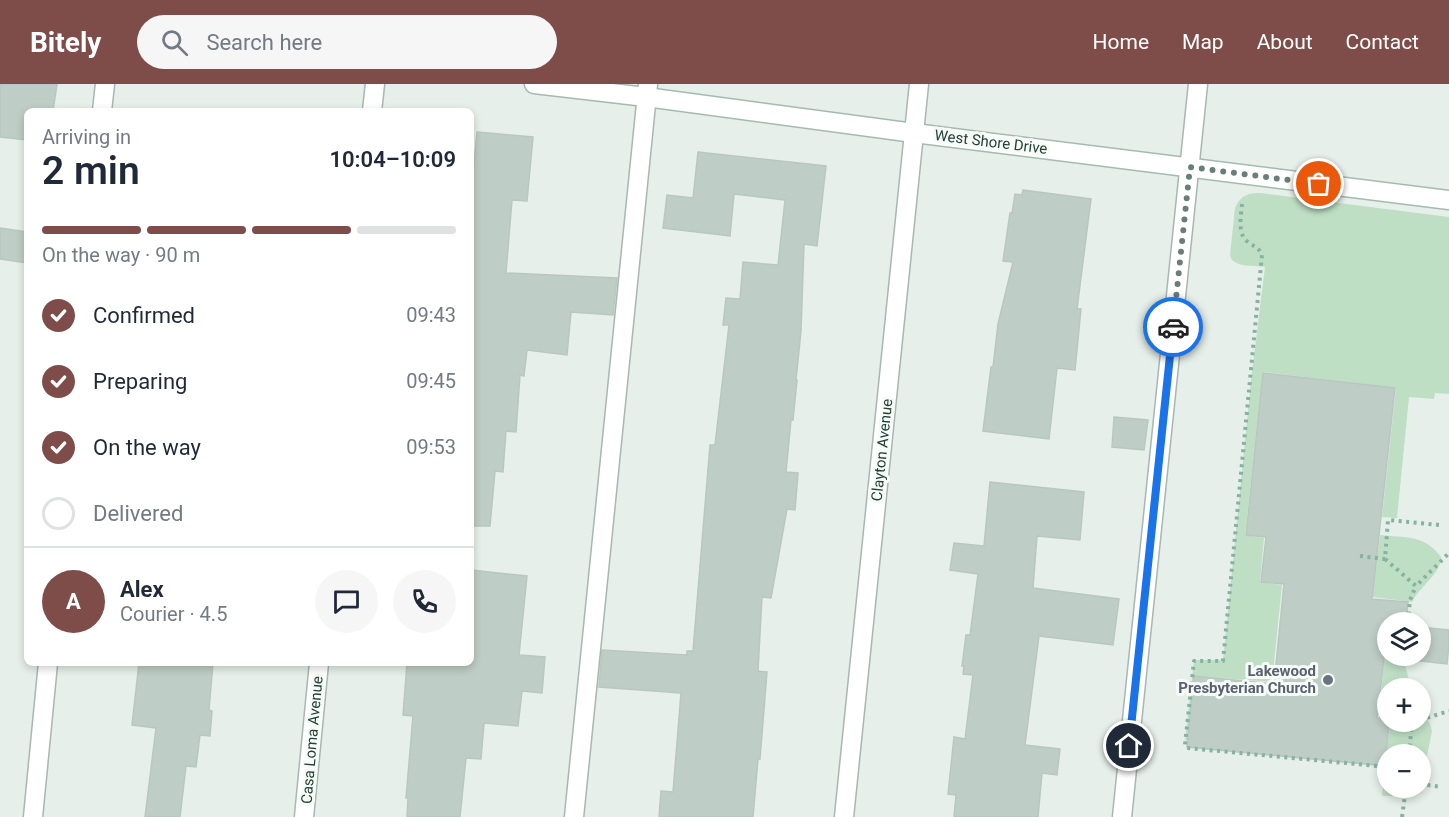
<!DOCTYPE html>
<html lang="en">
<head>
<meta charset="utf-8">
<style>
	body { margin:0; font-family:Roboto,sans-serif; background:#f6f6f7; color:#1f2937; height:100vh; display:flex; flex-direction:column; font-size:22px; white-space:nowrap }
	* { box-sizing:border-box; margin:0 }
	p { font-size:20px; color:#747a83 }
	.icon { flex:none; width:33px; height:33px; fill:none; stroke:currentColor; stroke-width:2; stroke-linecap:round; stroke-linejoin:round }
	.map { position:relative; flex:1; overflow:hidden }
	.panel { position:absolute; left:24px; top:24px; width:450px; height:558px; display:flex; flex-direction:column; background:#fff; border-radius:9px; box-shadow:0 3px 9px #0003 }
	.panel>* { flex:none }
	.buttons { position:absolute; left:1377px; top:528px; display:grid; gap:12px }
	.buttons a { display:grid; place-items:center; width:54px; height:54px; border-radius:50%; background:#fff; box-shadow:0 3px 9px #0003; font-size:30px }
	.pin { position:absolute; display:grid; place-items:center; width:51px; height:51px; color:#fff; margin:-26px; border:3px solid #fff; border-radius:50%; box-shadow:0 2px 6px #0007 }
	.courier { position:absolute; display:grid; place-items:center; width:60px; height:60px; margin:-30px; border:4px solid #1a73e8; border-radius:50%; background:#fff; color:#222; box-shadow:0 2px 8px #0007 }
	.head em { font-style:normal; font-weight:600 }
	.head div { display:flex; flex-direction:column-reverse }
	.head { display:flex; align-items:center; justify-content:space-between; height:102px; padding:0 18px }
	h1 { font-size:39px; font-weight:600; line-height:45px }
	.bar { display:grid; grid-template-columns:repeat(4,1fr); gap:9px 6px; align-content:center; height:72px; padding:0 18px }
	.bar i { height:8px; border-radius:4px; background:#e0e1e3 }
	.bar .selected { background:#7e4d49 }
	.bar p { grid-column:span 4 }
	.line { display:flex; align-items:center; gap:15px; padding:0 18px; border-top:2px solid #e0e1e3 }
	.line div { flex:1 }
	.round { display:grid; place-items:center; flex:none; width:63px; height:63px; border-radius:32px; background:#f6f6f7 }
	ol { padding:0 18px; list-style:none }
	li { display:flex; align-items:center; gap:18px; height:66px }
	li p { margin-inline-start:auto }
	li .icon { padding:6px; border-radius:50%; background:#7e4d49; color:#fff; stroke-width:4 }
	li:last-child { color:#747a83 }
	li i { width:33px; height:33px; border:3px solid #e0e1e3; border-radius:50% }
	header { display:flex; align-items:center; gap:36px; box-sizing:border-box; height:84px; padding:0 30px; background:#7e4d49; color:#fff }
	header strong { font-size:28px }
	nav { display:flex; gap:33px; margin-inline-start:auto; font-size:21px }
	.search { width:420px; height:54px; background:#f6f6f7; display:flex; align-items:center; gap:15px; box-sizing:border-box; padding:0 21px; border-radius:33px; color:#747a83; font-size:22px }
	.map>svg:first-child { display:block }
</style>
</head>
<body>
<header>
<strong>Bitely</strong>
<div class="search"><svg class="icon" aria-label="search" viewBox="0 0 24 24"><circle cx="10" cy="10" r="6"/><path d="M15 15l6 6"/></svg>Search here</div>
<nav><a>Home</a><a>Map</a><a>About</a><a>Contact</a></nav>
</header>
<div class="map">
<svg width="1449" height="733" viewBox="0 0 1449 733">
	<rect width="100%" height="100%" fill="#e6efea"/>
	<path fill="#bfdfc5" d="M 1261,109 L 1449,133 L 1449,310 L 1435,309 L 1434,315 L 1409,313 L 1397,434 L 1382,433 L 1396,304 L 1263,288 L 1245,451 L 1264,454 L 1260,498 L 1282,501 L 1272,598 L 1194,592 L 1187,657 L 1185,656 L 1194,576 L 1223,576 L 1252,288 L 1265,183 C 1254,181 1232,184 1230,171 L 1235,124 C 1241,111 1248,109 1261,109 Z
		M 1380,451 C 1406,454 1424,450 1441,473 C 1441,490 1420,502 1412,518 L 1358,511 L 1362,465 L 1378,467 Z
		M 1384,575 L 1404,577 L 1411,604 L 1388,604 L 1387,634 L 1379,633 Z
		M 1421,626 L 1430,640 L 1432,647 L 1421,702 L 1420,670 L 1388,670 L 1388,704 L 1420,704 L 1414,712 L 1384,712 L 1382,711 L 1390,638 L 1420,638 Z"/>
	<path fill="#becdc5" stroke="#b8c8c0" stroke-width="1.5" d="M 0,0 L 57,0 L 53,27 L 27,27 L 27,56 L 0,53 Z
		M 477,48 L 533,53 L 527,117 L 512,116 L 506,189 L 617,194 L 613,231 L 571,228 L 567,271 L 527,266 L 524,292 L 520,291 L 516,348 L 506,347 L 503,388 L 495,387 L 490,442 L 471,442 L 471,140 L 473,112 L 471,112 Z
		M 698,68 L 826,82 L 817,162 L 804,160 L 801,247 L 796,296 L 797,296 L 793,336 L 791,336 L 786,388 L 798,389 L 795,426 L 787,425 L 771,514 L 762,513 L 758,587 L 767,588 L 760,675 L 758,675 L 753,733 L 659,733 L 661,707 L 673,708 L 681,609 L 599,603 L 602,566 L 687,571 L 687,567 L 693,567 L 710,361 L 715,361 L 729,241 L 723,241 L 726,214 L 740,215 L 743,178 L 778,181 L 785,116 L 734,110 L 730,152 L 663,144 L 667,111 L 693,114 Z
		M 1023,106 L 1091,115 L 1077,225 L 1081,225 L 1075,286 L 1057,284 L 1049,355 L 983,347 L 991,283 L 993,283 L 998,240 L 1013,178 L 1003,177 L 1010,129 L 1012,129 L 1015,110 L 1022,111 Z
		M 0,144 L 27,148 L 27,179 L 0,175 Z
		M 1263,289 L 1395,304 L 1372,515 L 1408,518 L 1406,538 L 1388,538 L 1388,572 L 1420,572 L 1420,543 L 1449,546 L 1449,560 L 1447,580 L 1384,573 L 1377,634 L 1388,635 L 1389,638 L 1385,682 L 1187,663 L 1194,592 L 1274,600 L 1284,500 L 1261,498 L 1266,453 L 1246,451 Z
		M 1114,333 L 1148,336 L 1144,366 L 1112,363 Z
		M 990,398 L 1084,408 L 1080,456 L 1037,452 L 1033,504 L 1119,515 L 1113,561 L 1039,552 L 1025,661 L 1060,665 L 1057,691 L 1042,689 L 1038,733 L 954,733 L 956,711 L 948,710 L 954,653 L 965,655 L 973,591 L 963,590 L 964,582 L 962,582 L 966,551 L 970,551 L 978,490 L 950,486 L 954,459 L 984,462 Z
		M 471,486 L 527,492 L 519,571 L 545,573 L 542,609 L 522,607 L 518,642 L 484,639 L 481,675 L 466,674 L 460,733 L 407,733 L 408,714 L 406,714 L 413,632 L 403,631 L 407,579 L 471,579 Z
		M 139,579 L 213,579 L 209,626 L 212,627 L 210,652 L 200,651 L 196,683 L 186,682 L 180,733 L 145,733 L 156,644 L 132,641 Z"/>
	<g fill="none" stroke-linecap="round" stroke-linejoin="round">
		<defs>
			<path id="lane" d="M 102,27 L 105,0
				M 33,733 L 48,579
				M 574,733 L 648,0
				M 1122,733 L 1198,0"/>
			<path id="street" d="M 372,27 L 375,0
				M 304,733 L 319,579
				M 844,733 L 919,0"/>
			<path id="secondary" d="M 534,0 L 646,13 L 914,49 L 1449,116"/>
		</defs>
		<use href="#lane" stroke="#a8b7b1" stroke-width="21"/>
		<use href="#street" stroke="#a8b7b1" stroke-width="21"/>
		<use href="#secondary" stroke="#a4bab1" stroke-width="21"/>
		<path stroke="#86b2a1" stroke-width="4" stroke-dasharray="3 4.5" stroke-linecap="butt" d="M 1242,120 C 1241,133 1237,150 1248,158 C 1254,163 1259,163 1262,171 L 1223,577 L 1194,577 L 1185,661 L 1187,664 L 1388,683
			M 1360,472 L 1385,475 L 1388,436 L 1440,441
			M 1385,475 L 1416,502 L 1449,469
			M 1408,538 L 1410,516 L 1416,502
			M 1420,636 L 1449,627
			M 1409,670 L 1412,638 L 1415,638
			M 1420,700 L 1442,703
			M 1402,733 L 1406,704"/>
		<use href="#lane" stroke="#fff" stroke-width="18"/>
		<use href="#street" stroke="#fff" stroke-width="18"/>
		<use href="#secondary" stroke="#fff" stroke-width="18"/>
	</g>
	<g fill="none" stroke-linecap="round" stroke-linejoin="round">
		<path stroke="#687e76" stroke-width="6" stroke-dasharray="0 10.8" d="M 1173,243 L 1190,83 L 1319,100"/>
		<path stroke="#1a73e8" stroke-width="8" d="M 1129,662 L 1173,243"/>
	</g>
	<circle fill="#6b7280" stroke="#f6fbf8" stroke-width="2" cx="1328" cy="596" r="6"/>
	<g text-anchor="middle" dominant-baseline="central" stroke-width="6" stroke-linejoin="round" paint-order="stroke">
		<g font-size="15" fill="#244137" stroke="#f6fbf8">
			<text transform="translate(991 58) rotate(7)">West Shore Drive</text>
			<text transform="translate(882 366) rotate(-84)">Clayton Avenue</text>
			<text transform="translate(312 656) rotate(-85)">Casa Loma Avenue</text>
		</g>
		<g font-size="15" font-weight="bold" fill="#5b616d" stroke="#f6fbf8" text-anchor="end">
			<text x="1316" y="587">Lakewood<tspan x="1316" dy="17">Presbyterian Church</tspan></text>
		</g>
	</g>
</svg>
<div class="buttons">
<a><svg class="icon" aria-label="layers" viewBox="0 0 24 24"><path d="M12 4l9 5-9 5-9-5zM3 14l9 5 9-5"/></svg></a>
<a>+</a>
<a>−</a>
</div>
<div class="pin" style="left:1319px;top:100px;background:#ea580c"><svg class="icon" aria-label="bag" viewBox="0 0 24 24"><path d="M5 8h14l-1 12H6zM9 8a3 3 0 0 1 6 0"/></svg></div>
<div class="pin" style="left:1129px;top:662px;background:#1f2937"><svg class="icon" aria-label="home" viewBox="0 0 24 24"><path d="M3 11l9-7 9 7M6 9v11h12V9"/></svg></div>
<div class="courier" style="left:1173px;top:243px"><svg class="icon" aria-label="car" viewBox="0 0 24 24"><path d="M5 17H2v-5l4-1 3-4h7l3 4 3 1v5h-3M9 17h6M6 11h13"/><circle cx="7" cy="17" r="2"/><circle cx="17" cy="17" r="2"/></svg></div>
<section class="panel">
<div class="head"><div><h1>2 min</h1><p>Arriving in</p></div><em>10:04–10:09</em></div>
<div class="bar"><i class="selected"></i><i class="selected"></i><i class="selected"></i><i></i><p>On the way · 90 m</p></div>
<ol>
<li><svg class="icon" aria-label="check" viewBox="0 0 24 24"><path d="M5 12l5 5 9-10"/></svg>Confirmed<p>09:43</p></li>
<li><svg class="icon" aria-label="check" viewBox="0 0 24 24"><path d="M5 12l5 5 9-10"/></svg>Preparing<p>09:45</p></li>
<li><svg class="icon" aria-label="check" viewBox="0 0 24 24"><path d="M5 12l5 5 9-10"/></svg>On the way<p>09:53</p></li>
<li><i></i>Delivered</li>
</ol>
<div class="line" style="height:108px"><b class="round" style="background:#7e4d49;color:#fff">A</b><div><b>Alex</b><p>Courier · 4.5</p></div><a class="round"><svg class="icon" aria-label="chat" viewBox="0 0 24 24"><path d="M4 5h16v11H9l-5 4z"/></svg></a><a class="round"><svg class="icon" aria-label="phone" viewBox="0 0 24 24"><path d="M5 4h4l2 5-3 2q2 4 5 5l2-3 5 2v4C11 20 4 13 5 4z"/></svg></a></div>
</section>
</div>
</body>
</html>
